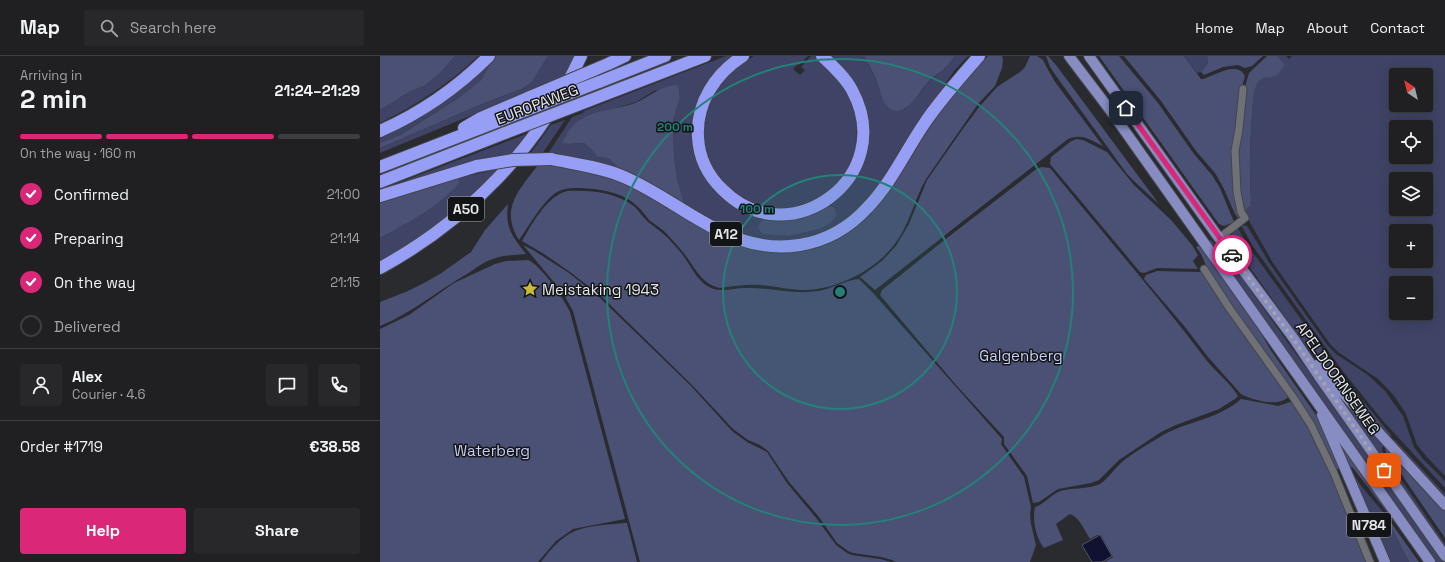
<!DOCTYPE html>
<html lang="en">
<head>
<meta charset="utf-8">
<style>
	body { margin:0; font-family:"Space Grotesk",sans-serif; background:#28282b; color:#f1f3f6; height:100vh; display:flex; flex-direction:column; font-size:15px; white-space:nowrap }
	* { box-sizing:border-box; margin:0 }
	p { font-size:13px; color:#a2a3a6 }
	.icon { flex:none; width:22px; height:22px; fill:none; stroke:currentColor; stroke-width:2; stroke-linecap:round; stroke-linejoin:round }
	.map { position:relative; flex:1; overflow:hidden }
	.drawer { display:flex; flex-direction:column; background:#202023; width:380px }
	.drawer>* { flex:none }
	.needle { width:26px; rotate:325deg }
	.buttons { position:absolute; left:1009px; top:12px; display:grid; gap:8px }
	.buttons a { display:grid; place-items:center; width:44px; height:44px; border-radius:4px; background:#202023; box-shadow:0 4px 16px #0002,0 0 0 1px #3d3e41; font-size:20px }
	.pin { position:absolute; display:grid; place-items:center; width:34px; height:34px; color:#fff; margin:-17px; border-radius:8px; box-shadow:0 2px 6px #0006 }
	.courier { position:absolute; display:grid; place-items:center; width:40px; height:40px; margin:-20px; border:3px solid #db2777; border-radius:50%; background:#fff; color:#222; box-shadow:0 1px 5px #0007 }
	.summary em { font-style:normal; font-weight:800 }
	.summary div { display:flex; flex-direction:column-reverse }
	.summary { display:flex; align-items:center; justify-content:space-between; height:68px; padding:0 20px }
	h1 { font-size:26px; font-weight:800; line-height:30px }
	.bar { display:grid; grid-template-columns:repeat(4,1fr); gap:6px 4px; align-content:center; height:48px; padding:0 20px }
	.bar i { height:5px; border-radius:3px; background:#3d3e41 }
	.bar .on { background:#db2777 }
	.bar p { grid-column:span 4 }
	.line { display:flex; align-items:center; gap:10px; padding:0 20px; border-top:1px solid #3d3e41 }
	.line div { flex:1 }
	.round { display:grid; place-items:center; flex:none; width:42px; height:42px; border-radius:4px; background:#28282b }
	ol { padding:0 20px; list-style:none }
	li { display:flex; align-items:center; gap:12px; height:44px }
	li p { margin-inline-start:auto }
	li .icon { padding:4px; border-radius:50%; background:#db2777; color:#fff; stroke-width:4 }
	li:last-child { color:#a2a3a6 }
	li i { width:22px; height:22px; border:2px solid #3d3e41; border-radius:50% }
	.action { display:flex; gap:8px; margin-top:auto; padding:8px 20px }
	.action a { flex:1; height:46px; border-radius:4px; background:#db2777; color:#fff; font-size:16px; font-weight:800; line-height:46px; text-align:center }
	.action a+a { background:#28282b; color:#f1f3f6 }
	header { display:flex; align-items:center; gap:24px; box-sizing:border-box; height:56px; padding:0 20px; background:#202023; border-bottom:1px solid #3d3e41 }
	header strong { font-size:19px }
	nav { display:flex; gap:22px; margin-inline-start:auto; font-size:14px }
	.search { width:280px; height:36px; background:#28282b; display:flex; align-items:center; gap:10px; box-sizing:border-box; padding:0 14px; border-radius:4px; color:#a2a3a6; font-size:15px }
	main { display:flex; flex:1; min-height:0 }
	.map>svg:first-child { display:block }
</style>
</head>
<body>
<header>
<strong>Map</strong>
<div class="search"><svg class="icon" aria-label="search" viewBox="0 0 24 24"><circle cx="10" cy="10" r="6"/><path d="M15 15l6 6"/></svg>Search here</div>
<nav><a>Home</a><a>Map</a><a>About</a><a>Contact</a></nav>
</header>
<main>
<section class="drawer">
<div class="summary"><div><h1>2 min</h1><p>Arriving in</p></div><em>21:24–21:29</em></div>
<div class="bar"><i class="on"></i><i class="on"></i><i class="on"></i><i></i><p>On the way · 160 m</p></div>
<ol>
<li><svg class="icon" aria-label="check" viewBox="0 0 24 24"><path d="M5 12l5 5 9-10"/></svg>Confirmed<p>21:00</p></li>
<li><svg class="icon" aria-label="check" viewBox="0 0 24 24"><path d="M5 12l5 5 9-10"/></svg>Preparing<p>21:14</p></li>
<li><svg class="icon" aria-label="check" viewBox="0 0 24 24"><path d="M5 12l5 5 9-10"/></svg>On the way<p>21:15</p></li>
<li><i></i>Delivered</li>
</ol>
<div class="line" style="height:72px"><a class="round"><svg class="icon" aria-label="person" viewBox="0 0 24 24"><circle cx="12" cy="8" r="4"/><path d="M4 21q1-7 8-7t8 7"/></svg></a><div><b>Alex</b><p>Courier · 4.6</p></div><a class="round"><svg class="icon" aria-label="chat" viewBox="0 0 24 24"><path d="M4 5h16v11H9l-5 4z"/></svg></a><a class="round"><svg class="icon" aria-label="phone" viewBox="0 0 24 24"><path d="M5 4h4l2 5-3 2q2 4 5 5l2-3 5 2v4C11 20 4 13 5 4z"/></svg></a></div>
<div class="line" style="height:52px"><div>Order #1719</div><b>€38.58</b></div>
<div class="action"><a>Help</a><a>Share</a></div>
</section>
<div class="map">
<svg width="1065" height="506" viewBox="0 0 1065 506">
	<rect width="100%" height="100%" fill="#2a2b2f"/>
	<path fill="#3f4365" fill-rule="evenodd" d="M 75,0 L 98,0 C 69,28 36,49 0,67 L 0,54 L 31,35 L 44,30 L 60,17 Z
		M 168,0 L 196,0 L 185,21 L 0,97 L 0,92 C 47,73 93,50 142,33 L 152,26 Z
		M 346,0 L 357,0 L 325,32 L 321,110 L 388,161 L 400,179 L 410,180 L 439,173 L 446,150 L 451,146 L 487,73 L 448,0 L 484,0 L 494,19 L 502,42 L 524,53 L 538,40 L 549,25 L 564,13 L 575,0 L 588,0 L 574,15 L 491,140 L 460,169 L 425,184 L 382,185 L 352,176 L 305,150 L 297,123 L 294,101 L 293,64 L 300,42 L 299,32 L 274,35 L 256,46 L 202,62 L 185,80 L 183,87 L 187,88 L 204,87 L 213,95 L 217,101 L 228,102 L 244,117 L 167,99 L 192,61 L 203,57 L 204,55 Z
		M 374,0 L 428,0 L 419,9 L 418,8 L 413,13 L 420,19 L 425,14 L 421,11 L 431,0 L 435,0 C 447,12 461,23 469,39 C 475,51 477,64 476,77 C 476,85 476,93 474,101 C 460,142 409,164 369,146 C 360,142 353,135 345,128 C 332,116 321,93 323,74 C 324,67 325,59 327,53 C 333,30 355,11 374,0 Z
		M 804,0 L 827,0 L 828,7 L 821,16 L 817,17 Z
		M 897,0 L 906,0 L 909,3 L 912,0 L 1065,0 L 1065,420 L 1046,400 L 1037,389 L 1026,358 L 1015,341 L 1007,332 L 998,323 L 958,296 L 950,288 L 893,207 L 864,156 L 870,150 L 871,144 C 869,115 870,87 872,58 C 873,49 873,36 877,27 C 880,22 887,19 893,21 L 905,8 ZM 1016,19 L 1046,19 L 1046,49 L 1016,49 ZM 1016,71 L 1046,71 L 1046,101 L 1016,101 ZM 1016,123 L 1046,123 L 1046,153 L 1016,153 ZM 1016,175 L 1046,175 L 1046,205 L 1016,205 ZM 1016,227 L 1046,227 L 1046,257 L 1016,257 Z
		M 111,6 L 101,24 L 77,43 L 22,78 L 0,87 L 0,81 L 10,77 Z
		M 185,64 L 162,98 L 150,98 L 171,69 Z
		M 149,77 L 131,100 L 0,134 Z
		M 120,113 L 107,127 L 54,173 L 0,206 L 0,182 L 46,155 L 78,122 Z
		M 861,169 L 867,170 L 869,173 L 890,208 L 948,290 L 956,298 L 988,319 L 1005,335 L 1023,360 L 1034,391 L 1043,403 L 1065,425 L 1065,432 L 1003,365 L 962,314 L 872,189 Z
		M 857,171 L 869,191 L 959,316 L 1011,379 L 1010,382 L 925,289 L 851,185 L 852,178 Z
		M 831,184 L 847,201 L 1064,506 L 1056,506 L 828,186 Z
		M 943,319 L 1004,388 L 1002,392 L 1003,397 L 1065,488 L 1065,493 Z
		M 1015,384 L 1065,438 L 1065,442 L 1012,385 Z
		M 971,415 L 982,431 L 1004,457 L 1029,506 L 1011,506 C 998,475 984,446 971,415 Z"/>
	<path fill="#4b5075" d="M 0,0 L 75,0 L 60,17 L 44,30 L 31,35 L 0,54 Z
		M 116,0 L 168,0 L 152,26 L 142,33 C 93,50 47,73 0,92 L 0,87 L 22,78 L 77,43 L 101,24 L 111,6 Z
		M 484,0 L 575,0 C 571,5 567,10 563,14 C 558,18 552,21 548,26 C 540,36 522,67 507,50 C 500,42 499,29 494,19 C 491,12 487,6 484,0 Z
		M 608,0 L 622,0 L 623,4 L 622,12 L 615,30 L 598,48 L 546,123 C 534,144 529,170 514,189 C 495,214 458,233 426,234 C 411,234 396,230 380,229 C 367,228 354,230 340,232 C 320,228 314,209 302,195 C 296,188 290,181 284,175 C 279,171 274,168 269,164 C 265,159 262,154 257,150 C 243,136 220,133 200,132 C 192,132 182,132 174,138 C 161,148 149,170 139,184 C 119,153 140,133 158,109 L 182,110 L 198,113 L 242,125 L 368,192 L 396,196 L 465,177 L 563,50 Z
		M 650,0 L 657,0 L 663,4 L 667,12 L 675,26 L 723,90 C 711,84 701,77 688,83 L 495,234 L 480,221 L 502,205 L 516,190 L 529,168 L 547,124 L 582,74 L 600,50 L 617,31 L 640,16 L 645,11 Z
		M 666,0 L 668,0 L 676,9 L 779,148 L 756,127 L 747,118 L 679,24 L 670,11 Z
		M 719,0 L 739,0 L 778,47 L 814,98 L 832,119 L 840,132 L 854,166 L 844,170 L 839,168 Z
		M 744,0 L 804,0 L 821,23 L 823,23 C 834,20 857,4 865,20 C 852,64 858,113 860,159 L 858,162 L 855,158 L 843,131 L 835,117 L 816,95 L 781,45 Z
		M 827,0 L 883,0 L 872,10 L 865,12 L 858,9 L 843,11 L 824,19 L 821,16 L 828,7 Z
		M 887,0 L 897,0 L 905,8 C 902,12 900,18 895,20 C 889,23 882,18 877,28 C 873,36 873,49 872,58 C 870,87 869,115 871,144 L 870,150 L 864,156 L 859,136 L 856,96 L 864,34 L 869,17 Z
		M 297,29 L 299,32 L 300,42 L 293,64 L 294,101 L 297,123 L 305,150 L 244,117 L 228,102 L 217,101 L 213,95 L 204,87 L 187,88 L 182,87 C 186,77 193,68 201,63 C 215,54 239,53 255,47 C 270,41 279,30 297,29 Z
		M 696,83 L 703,84 L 727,96 L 754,129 L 792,165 L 812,189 L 818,199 L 813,205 L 818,213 L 777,212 L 764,217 L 760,216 L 670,108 L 671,101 L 690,86 Z
		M 661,111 L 670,112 C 721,175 775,236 824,301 C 834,315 849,325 858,340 L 855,343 L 839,353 L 796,369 L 781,376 L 739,404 L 719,424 L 711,427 L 678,433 L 659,446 L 653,447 L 647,420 L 624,388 L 624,381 L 576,329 L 500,239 L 502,234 L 567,182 L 655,114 Z
		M 78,122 L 79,127 C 59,151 27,167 0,182 L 0,146 Z
		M 188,135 C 211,134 236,136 255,151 C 259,155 262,160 267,165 C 271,169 277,172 281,176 C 289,182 296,191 302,198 C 312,211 318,228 334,233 C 344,236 355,232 365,232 C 389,231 413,239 438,235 C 452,233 465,224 479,223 L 494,238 L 622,383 L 621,388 L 644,421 L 651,451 L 650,458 L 651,468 L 656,489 L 650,506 L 515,506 L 512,504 L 501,501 L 473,497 L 468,495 L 457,487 L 439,461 L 409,426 L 388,395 L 380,389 L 368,384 L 353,373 L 312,329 L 220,239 L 190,216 L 164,198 L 142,185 C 152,168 167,139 188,135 Z
		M 128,148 C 125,172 132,180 146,198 C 135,199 124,199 113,203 C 103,206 95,213 87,218 C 57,235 32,257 0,270 L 0,246 L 28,235 L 44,227 L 60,218 L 91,196 L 105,174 Z
		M 446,150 L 453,151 L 455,153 L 456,159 L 454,163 L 450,167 L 439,173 L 410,180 L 383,178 L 378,172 C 379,167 383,164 388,161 Z
		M 143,189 L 153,194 L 189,217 L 219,241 L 311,330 L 352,375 L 367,386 L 387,396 L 407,427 L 437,463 L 456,489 L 467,497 L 472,499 L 500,503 L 511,506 L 260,506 L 193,255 L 183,237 Z
		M 820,189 L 873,263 L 890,293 L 936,359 L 945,375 L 961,413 L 955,413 L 890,303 L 831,221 L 821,198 L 816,191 Z
		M 148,204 C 161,209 184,243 190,256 L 245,463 L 193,473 L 176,485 L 158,506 L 0,506 L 0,273 L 29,259 L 74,227 L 89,220 L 115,208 L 126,205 Z
		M 777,215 L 821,216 L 909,340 C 900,352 872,344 861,338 L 828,301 L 805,271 L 764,223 L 766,219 Z
		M 861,343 L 898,350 L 910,346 L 915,348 L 929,370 L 951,418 L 988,506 L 725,506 L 733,501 L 721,479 L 717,479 L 710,483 C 704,474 700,462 690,458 L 676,468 L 683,484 L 664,492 C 656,483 652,463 655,451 C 664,448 670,440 678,436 C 689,431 708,434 720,428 C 728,423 733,414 740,408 C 749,399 772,386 783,379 C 808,365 839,363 861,343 Z
		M 950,371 L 1046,506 L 1043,506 L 1017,469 L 973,412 L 969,410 Z
		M 1006,390 L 1065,454 L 1065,482 L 1006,396 L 1005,393 Z
		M 1004,457 L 1039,506 L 1029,506 Z
		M 244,467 L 247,467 L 257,506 L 161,506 C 170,494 181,481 195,475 C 210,469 228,469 244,467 Z"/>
	<path fill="#111231" stroke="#515268" d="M 720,479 L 732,500 L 722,506 L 712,506 L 702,489 Z"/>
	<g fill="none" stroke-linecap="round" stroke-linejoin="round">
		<defs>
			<path id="street" d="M 839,182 L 865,162 L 861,156 L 857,136 L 855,95 L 859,73 L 863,33
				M 824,213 L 850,253 L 913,341 L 931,369 L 954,417 L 990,506"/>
			<path id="primary" d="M 689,0 L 730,54 L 1050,506
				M 709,0 L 839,182 L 914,283 L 940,322 L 1065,500
				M 937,309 L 1065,449
				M 942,359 L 1005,506"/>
			<path id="highway" d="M 363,0 C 335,18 316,47 318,81 C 319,101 328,120 343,134 C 409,200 519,121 472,34 C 465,21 453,10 442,0
				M 228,8 L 245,0
				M 219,26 L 285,0
				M 208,45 L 325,0
				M 84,72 L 101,62 L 150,41
				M 0,75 C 41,57 77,32 109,0
				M 171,103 C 195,108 221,111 244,121 C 279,136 308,160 342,176 C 393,201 449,194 488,151 C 511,127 525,96 544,68 C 560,44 580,22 599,0
				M 0,111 L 139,57
				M 0,126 L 125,77
				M 0,140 L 97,110
				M 0,212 C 88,164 159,91 201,0"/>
		</defs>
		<use href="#street" stroke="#454649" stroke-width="9"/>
		<use href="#primary" stroke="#454649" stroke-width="12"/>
		<use href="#highway" stroke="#454649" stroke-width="14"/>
		<use href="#street" stroke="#707176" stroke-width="7"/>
		<use href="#primary" stroke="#878cc3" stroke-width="10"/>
		<use href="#highway" stroke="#969ef6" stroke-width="12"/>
		<defs>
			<path id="highway-bridge" d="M 150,41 L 228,8
				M 139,57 L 219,26
				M 125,77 L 208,45
				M 97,110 L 133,104 L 171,103"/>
		</defs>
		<use href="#highway-bridge" stroke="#454649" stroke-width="14" stroke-linecap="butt"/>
		<use href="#highway-bridge" stroke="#969ef6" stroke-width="12"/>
	</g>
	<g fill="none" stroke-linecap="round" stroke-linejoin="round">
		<path stroke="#a4a5a8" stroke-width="4" stroke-dasharray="0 7.2" d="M 852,199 L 914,284 L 1004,414"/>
		<path stroke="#db2777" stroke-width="5" d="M 746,52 L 852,199"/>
	</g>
	<circle cx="460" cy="236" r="117" fill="#24817a" fill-opacity=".12"/>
	<g fill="none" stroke="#24817a" stroke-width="2">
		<circle cx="460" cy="236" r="117"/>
		<circle cx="460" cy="236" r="233"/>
	</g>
	<defs>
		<symbol id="sight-bare" viewBox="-9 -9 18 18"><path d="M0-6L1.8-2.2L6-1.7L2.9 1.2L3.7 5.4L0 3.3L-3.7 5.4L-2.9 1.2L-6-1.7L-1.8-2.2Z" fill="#cbba39" stroke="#131416" stroke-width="2.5" paint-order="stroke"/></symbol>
	</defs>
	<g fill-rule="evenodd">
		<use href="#sight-bare" x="139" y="222" width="22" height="22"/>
	</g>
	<g text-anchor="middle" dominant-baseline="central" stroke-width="3" stroke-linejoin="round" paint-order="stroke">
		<g fill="#131416" stroke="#a6a7aa" stroke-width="1">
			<rect x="68" y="141" width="36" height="24" rx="3"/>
			<rect x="330" y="166" width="32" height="24" rx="3"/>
			<rect x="967" y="457" width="44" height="24" rx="3"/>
		</g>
		<g font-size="14" font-weight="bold" fill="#e5e6e9">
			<text x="86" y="153">A50</text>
			<text x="346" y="178">A12</text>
			<text x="989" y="469">N784</text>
		</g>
		<g font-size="15" fill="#e5e6e9" stroke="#131416">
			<text transform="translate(157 48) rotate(-21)">EUROPAWEG</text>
			<text transform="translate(958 322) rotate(55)">APELDOORNSEWEG</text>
		</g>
		<g font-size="15" fill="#e5e6e9" stroke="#131416" text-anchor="start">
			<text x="162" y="233">Meistaking 1943</text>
		</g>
		<g font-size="15" fill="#c7cdf5" stroke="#131416">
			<text x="641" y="299">Galgenberg</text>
			<text x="112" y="394">Waterberg</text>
		</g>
	</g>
	<circle cx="460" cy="236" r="6" fill="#24817a" stroke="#131416" stroke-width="2"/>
	<g font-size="12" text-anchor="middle" font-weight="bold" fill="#24817a" stroke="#131416" stroke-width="3" stroke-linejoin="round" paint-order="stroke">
		<text x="295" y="75">200 m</text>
		<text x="377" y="157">100 m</text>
	</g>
</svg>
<div class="buttons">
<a><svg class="needle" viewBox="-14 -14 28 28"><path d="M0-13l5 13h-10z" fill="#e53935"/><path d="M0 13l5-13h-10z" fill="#a2a3a6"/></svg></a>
<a><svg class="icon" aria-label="locate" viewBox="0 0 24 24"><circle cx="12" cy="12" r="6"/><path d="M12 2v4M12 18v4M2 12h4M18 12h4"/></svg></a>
<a><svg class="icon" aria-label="layers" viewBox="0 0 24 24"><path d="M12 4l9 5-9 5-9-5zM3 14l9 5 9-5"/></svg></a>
<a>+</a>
<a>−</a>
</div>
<div class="pin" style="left:1004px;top:414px;background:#ea580c"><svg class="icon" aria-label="bag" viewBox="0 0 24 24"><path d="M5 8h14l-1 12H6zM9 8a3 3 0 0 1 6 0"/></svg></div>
<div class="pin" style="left:746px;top:52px;background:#1f2937"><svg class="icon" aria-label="home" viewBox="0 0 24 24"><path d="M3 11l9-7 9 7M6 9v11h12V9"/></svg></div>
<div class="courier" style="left:852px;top:199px"><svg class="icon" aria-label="car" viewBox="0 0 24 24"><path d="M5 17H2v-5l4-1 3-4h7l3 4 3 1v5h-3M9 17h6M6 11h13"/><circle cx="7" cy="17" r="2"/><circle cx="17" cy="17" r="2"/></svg></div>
</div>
</main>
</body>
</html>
